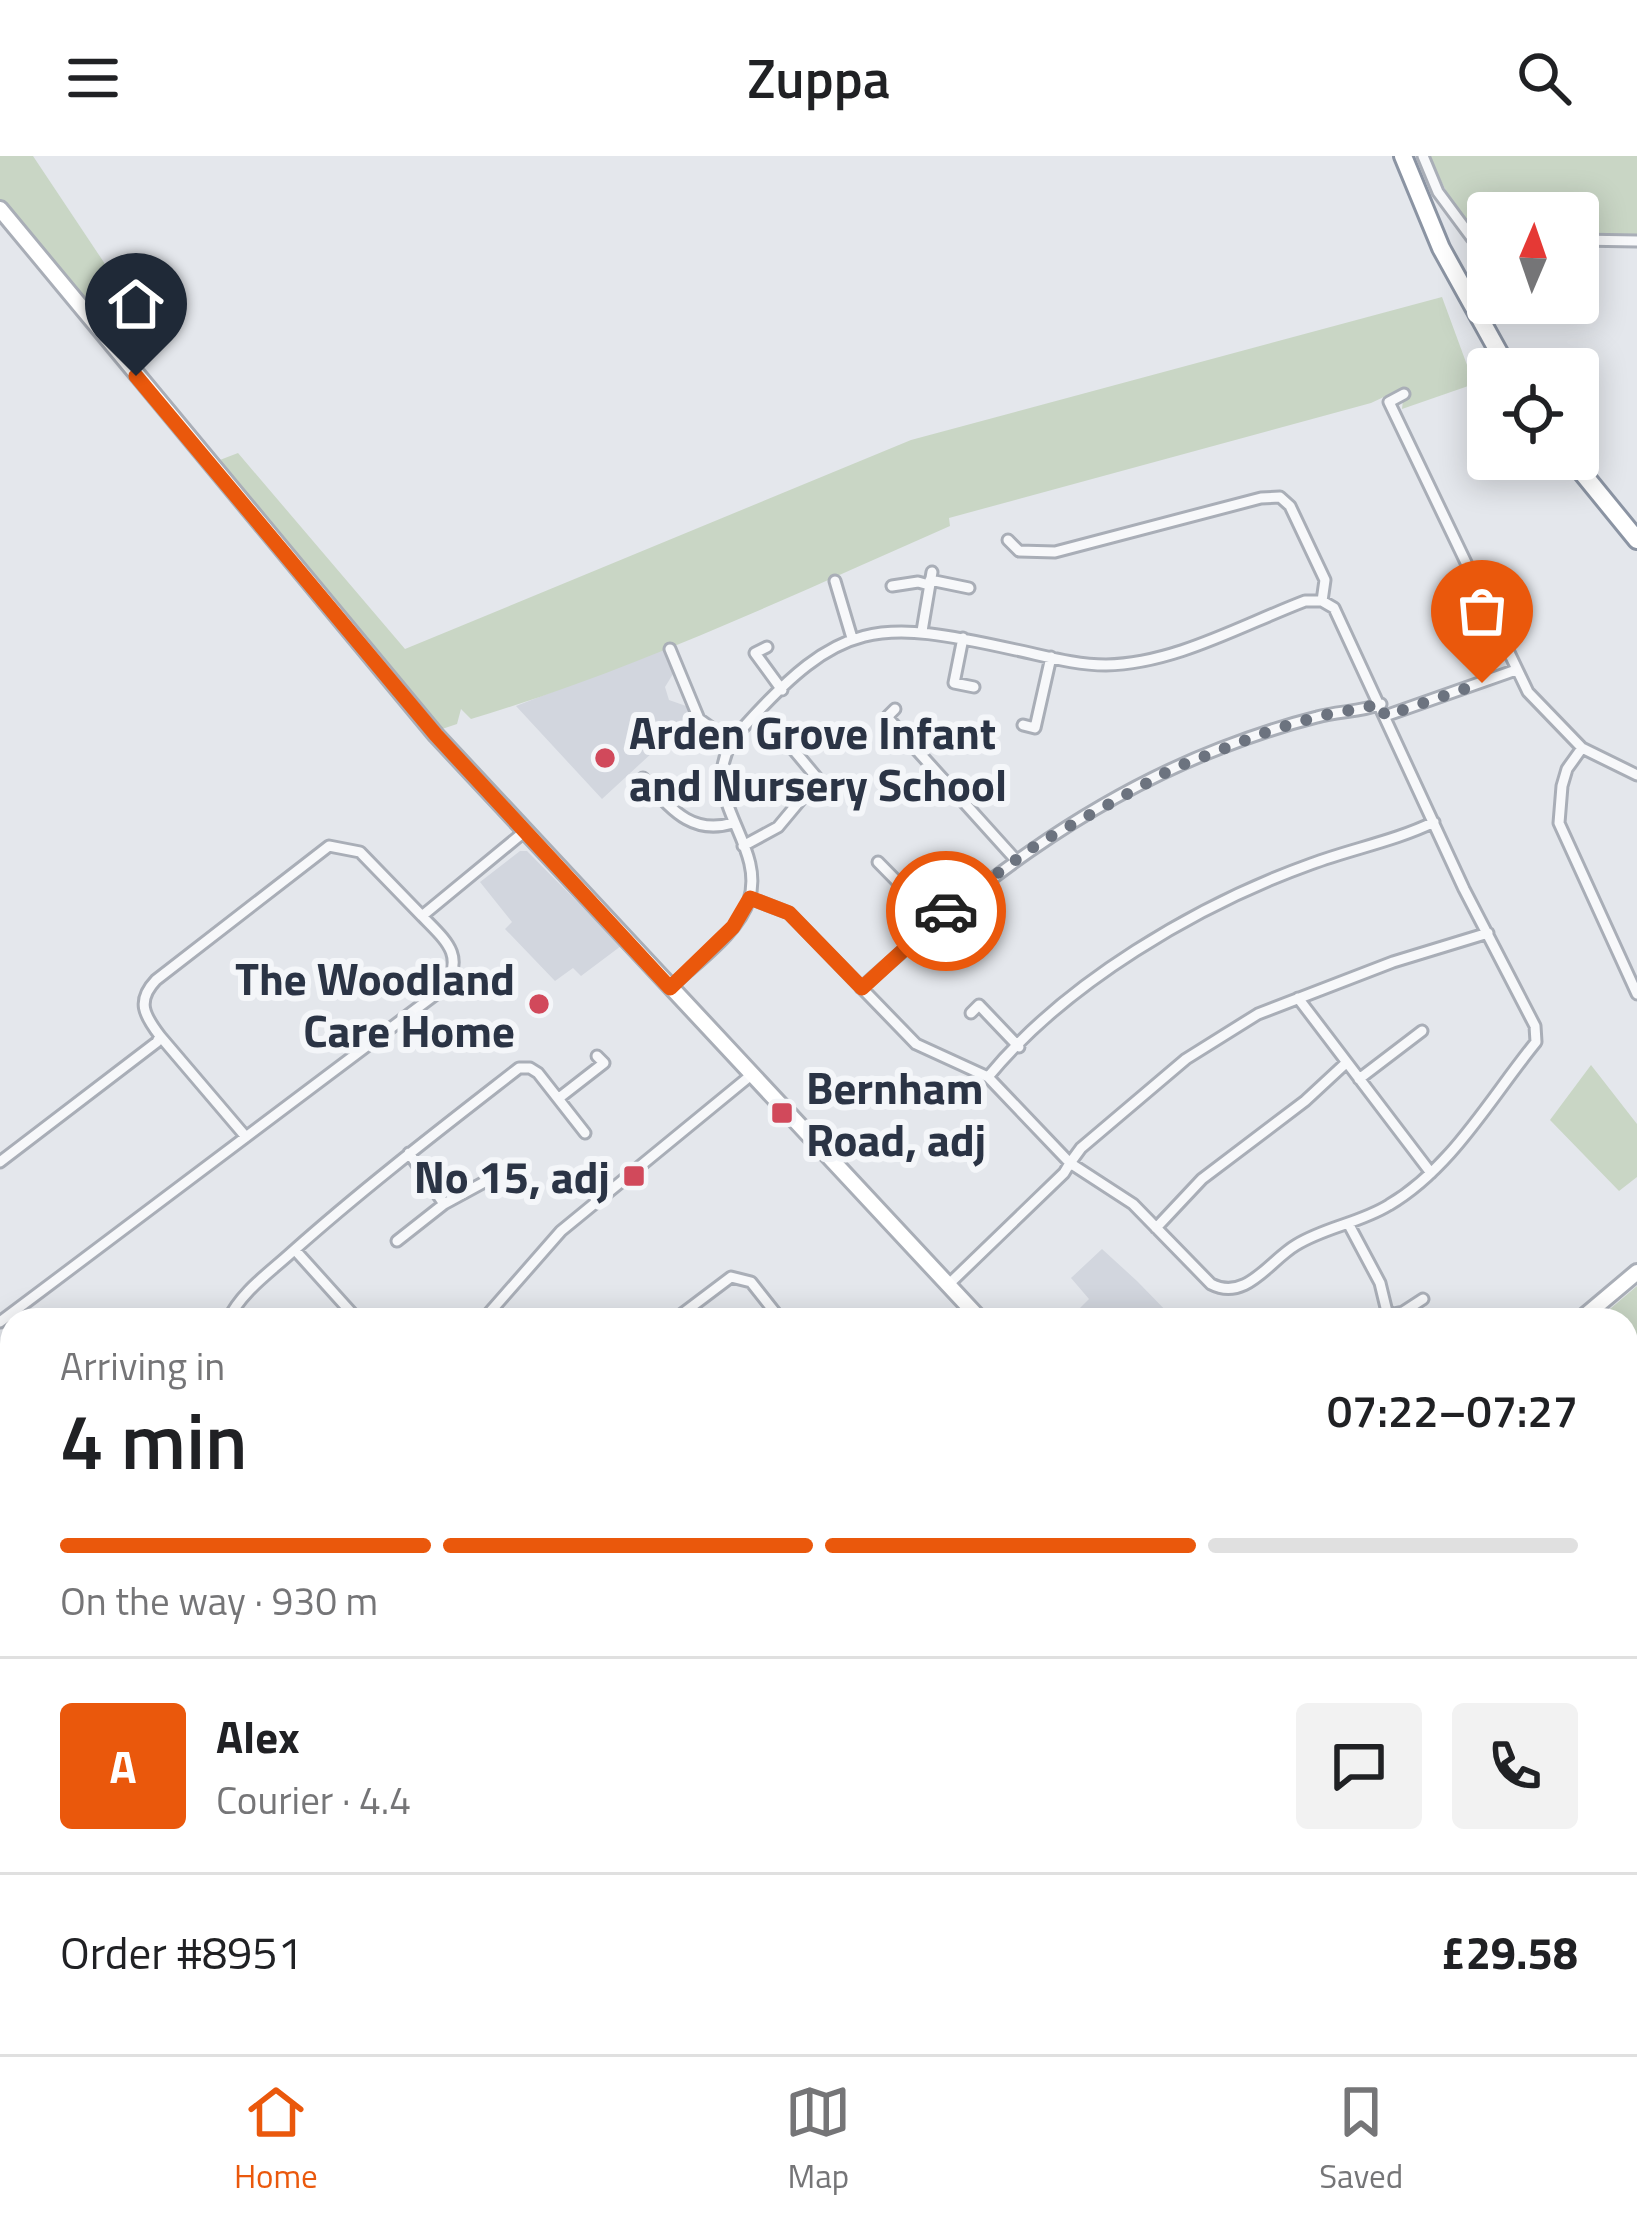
<!DOCTYPE html>
<html lang="en">
<head>
<meta charset="utf-8">
<style>
	body { margin:0; font-family:"Titillium Web",sans-serif; background:#f2f2f2; color:#202124; height:100vh; display:flex; flex-direction:column; font-size:45px; white-space:nowrap }
	* { box-sizing:border-box; margin:0 }
	p { font-size:39px; color:#757577 }
	.icon { flex:none; width:66px; height:66px; fill:none; stroke:currentColor; stroke-width:2; stroke-linecap:round; stroke-linejoin:round }
	.map { position:relative; flex:1; overflow:hidden }
	.side { position:absolute; left:0px; top:1152px; width:1638px; height:747px; display:flex; flex-direction:column; background:#fff; border-radius:36px 36px 0 0; box-shadow:0 6px 30px #0003 }
	.side>* { flex:none }
	.needle { width:78px; rotate:2deg }
	.controls { position:absolute; left:1467px; top:36px; display:grid; gap:24px }
	.controls a { display:grid; place-items:center; width:132px; height:132px; border-radius:12px; background:#fff; box-shadow:0 6px 30px #0003; font-size:60px }
	.pin { position:absolute; display:grid; place-items:center; width:102px; height:102px; color:#fff; margin:-123px -51px; border-radius:50% 50% 50% 0; rotate:-45deg; box-shadow:0 0 12px #0007 }
	.pin .icon { rotate:45deg }
	.courier { position:absolute; display:grid; place-items:center; width:120px; height:120px; margin:-60px; border:9px solid #ea580c; border-radius:50%; background:#fff; color:#222; box-shadow:0 3px 15px #0007 }
	.overview em { font-style:normal; font-weight:600 }
	.overview div { display:flex; flex-direction:column-reverse }
	.overview { display:flex; align-items:center; justify-content:space-between; height:204px; padding:0 60px }
	h1 { font-size:78px; font-weight:600; line-height:90px }
	.bar { display:grid; grid-template-columns:repeat(4,1fr); gap:18px 12px; align-content:center; height:144px; padding:0 60px }
	.bar i { height:15px; border-radius:9px; background:#e0e0e0 }
	.bar .active { background:#ea580c }
	.bar p { grid-column:span 4 }
	.line { display:flex; align-items:center; gap:30px; padding:0 60px; border-top:3px solid #e0e0e0 }
	.line div { flex:1 }
	.round { display:grid; place-items:center; flex:none; width:126px; height:126px; border-radius:12px; background:#f2f2f2 }
	header { display:flex; justify-content:space-between; align-items:center; height:156px; padding:0 60px; background:#fff; font-size:54px; font-weight:600 }
	.dock { display:flex; justify-content:space-around; align-items:center; height:168px; border-top:3px solid #e0e0e0; background:#fff; font-size:33px; color:#757577 }
	.dock a { display:grid; justify-items:center; gap:6px }
	.dock .active { color:#ea580c }
	.map>svg:first-child { display:block }
</style>
</head>
<body>
<header><svg class="icon" aria-label="menu" viewBox="0 0 24 24"><path d="M4 6h16M4 12h16M4 18h16"/></svg>Zuppa<svg class="icon" aria-label="search" viewBox="0 0 24 24"><circle cx="10" cy="10" r="6"/><path d="M15 15l6 6"/></svg></header>
<div class="map">
<svg width="1637" height="1898" viewBox="0 0 1637 1898">
	<rect width="100%" height="100%" fill="#e4e7ec"/>
	<path fill="#d2d6de" d="M 663,493 L 673,518 L 665,531 L 669,544 L 686,550 L 691,561 L 602,643 L 516,550 Z
		M 520,695 L 527,695 L 621,790 L 581,820 L 573,812 L 555,825 L 505,773 L 512,766 L 480,726 Z
		M 1102,1093 L 1137,1125 L 1175,1164 L 1068,1164 L 1089,1143 L 1071,1122 Z"/>
	<path fill="#c9d6c5" d="M 0,0 L 33,0 L 129,144 L 127,155 L 98,166 L 0,46 Z
		M 1429,0 L 1637,0 L 1637,83 L 1578,82 L 1578,57 L 1488,57 L 1488,77 C 1456,66 1444,29 1429,0 Z
		M 1442,141 L 1474,228 L 1402,253 L 1403,244 L 1408,241 L 1403,232 L 1371,247 L 949,362 L 950,370 C 793,439 635,514 471,563 L 461,553 L 457,568 L 439,574 L 212,307 L 238,297 L 405,493 L 911,284 Z
		M 1591,909 L 1637,968 L 1637,1021 L 1619,1035 L 1550,964 Z
		M 1637,1130 L 1637,1246 L 1626,1229 L 1626,1164 L 1597,1164 Z
		M 0,1682 L 12,1701 L 12,1887 L 142,1887 L 149,1898 L 0,1898 Z"/>
	<g fill="none" stroke-linecap="round" stroke-linejoin="round">
		<defs>
			<path id="street" d="M 1423,0 L 1438,36 L 1472,82 L 1488,82
				M 1578,84 L 1637,85
				M 1404,238 L 1389,246 L 1528,536 L 1582,592 L 1637,619
				M 1008,384 L 1019,395 L 1055,396 L 1261,342 L 1280,341 L 1290,350 L 1325,424 L 1322,445
				M 930,424 L 969,432
				M 835,425 L 852,482
				M 892,430 L 918,426 L 929,429
				M 922,475 L 932,416
				M 963,482 L 954,527 L 974,531
				M 767,491 L 755,497 L 782,534
				M 670,493 L 699,563 L 731,586
				M 895,553 L 887,561 L 1015,703
				M 1385,560 L 1516,514
				M 1023,569 L 1035,572 L 1051,501
				M 792,573 L 783,581 L 818,623
				M 1582,592 L 1567,613 L 1562,630 L 1559,667 L 1637,838
				M 636,629 L 643,622 C 670,651 690,680 733,667
				M 743,690 L 778,671 L 818,623 L 826,631
				M 878,706 L 935,764
				M 750,742 L 789,757 L 916,888 L 988,921 L 1070,1007 L 1081,992 L 1186,903 L 1258,858 L 1393,806 L 1488,777
				M 670,832 C 695,807 738,778 749,744 C 768,684 686,635 742,573 C 841,462 877,463 1016,494 C 1045,500 1075,509 1106,509 C 1174,508 1242,469 1305,445 L 1322,445 L 1334,452 L 1464,733 L 1535,870 L 1536,886 C 1491,941 1452,1012 1389,1049 C 1360,1067 1325,1071 1296,1089 C 1269,1105 1246,1146 1211,1128 L 1133,1048 L 1070,1007 L 1064,1017 L 948,1129
				M 861,832 C 970,734 1083,645 1221,592 C 1252,580 1285,569 1317,561 C 1338,555 1361,556 1381,548
				M 1298,842 L 1431,1017
				M 971,857 L 979,849 L 1019,891
				M 160,880 L 246,981
				M 988,921 C 1065,827 1197,749 1311,708 C 1351,693 1395,685 1434,666
				M 1359,923 L 1422,875
				M 559,942 L 604,907 L 597,900
				M 0,1006 L 157,886 L 160,880 C 144,859 136,845 156,824 L 329,690 L 360,696 L 422,760
				M 444,1048 L 501,1017
				M 1348,1067 L 1380,1127 L 1389,1164
				M 1156,1072 L 1202,1023 L 1305,945 L 1346,907
				M 397,1085 L 444,1048 L 409,997
				M 295,1094 L 358,1164
				M 1389,1159 L 1403,1156 L 1423,1143
				M 228,1164 C 241,1136 269,1117 292,1096 C 365,1031 442,972 519,912 L 530,912 L 538,917 L 585,977
				M 483,1164 L 561,1075 L 750,920
				M 674,1164 L 731,1121 L 751,1126 L 781,1164
				M 0,1166 L 444,832 C 466,799 445,784 422,760 L 524,676
				M 1626,1356 L 1637,1350
				M 0,1387 L 12,1378
				M 0,1519 L 12,1514
				M 1626,1531 L 1637,1547
				M 0,1602 L 12,1584
				M 1626,1788 L 1637,1778
				M 557,1887 L 566,1898
				M 842,1887 L 851,1898
				M 1011,1887 L 1018,1898
				M 388,1898 L 396,1892
				M 1393,1898 L 1413,1887
				M 1549,1898 L 1570,1887"/>
			<path id="secondary" d="M 0,53 L 436,579 L 981,1164
				M 1580,1164 L 1637,1116
				M 1626,1846 L 1637,1858
				M 697,1898 L 710,1887"/>
			<path id="primary" d="M 0,1650 L 12,1668
				M 151,1887 L 158,1898"/>
			<path id="highway" d="M 1403,0 L 1441,92 L 1508,213
				M 1571,303 L 1637,384"/>
		</defs>
		<use href="#street" stroke="#a9aeb7" stroke-width="15"/>
		<use href="#secondary" stroke="#a9aeb7" stroke-width="20"/>
		<use href="#primary" stroke="#a3abb8" stroke-width="21"/>
		<use href="#highway" stroke="#8b94a3" stroke-width="22"/>
		<use href="#street" stroke="#f7f8fa" stroke-width="9"/>
		<use href="#secondary" stroke="#fff" stroke-width="14"/>
		<use href="#primary" stroke="#fff" stroke-width="15"/>
		<use href="#highway" stroke="#fff" stroke-width="16"/>
	</g>
	<g fill="none" stroke-linecap="round" stroke-linejoin="round">
		<path stroke="#6c737f" stroke-width="12" stroke-dasharray="0 21.6" d="M 946,755 L 1039,687 L 1174,612 L 1272,574 L 1320,560 L 1381,548 L 1385,560 L 1482,527"/>
		<path stroke="#ea580c" stroke-width="15" d="M 136,220 L 436,579 L 670,832 L 733,771 L 750,742 L 789,757 L 862,832 L 946,755"/>
	</g>
	<g fill="#d1495b" stroke="#f4f6f9" stroke-width="4.5">
		<circle cx="605" cy="602" r="12"/>
		<circle cx="539" cy="848" r="12"/>
		<rect x="770" y="945" width="24" height="24" rx="6"/>
		<rect x="622" y="1008" width="24" height="24" rx="6"/>
	</g>
	<g text-anchor="middle" dominant-baseline="central" stroke-width="12" stroke-linejoin="round" paint-order="stroke">
		<g font-size="45" font-weight="bold" fill="#2b3445" stroke="#f4f6f9" text-anchor="start">
			<text x="629" y="576">Arden Grove Infant<tspan x="629" dy="52">and Nursery School</tspan></text>
			<text x="515" y="822" text-anchor="end">The Woodland<tspan x="515" dy="52">Care Home</tspan></text>
			<text x="806" y="931">Bernham<tspan x="806" dy="52">Road, adj</tspan></text>
			<text x="610" y="1020" text-anchor="end">No 15, adj</text>
		</g>
	</g>
</svg>
<div class="controls">
<a><svg class="needle" viewBox="-14 -14 28 28"><path d="M0-13l5 13h-10z" fill="#e53935"/><path d="M0 13l5-13h-10z" fill="#757577"/></svg></a>
<a><svg class="icon" aria-label="locate" viewBox="0 0 24 24"><circle cx="12" cy="12" r="6"/><path d="M12 2v4M12 18v4M2 12h4M18 12h4"/></svg></a>
</div>
<div class="pin" style="left:1482px;top:527px;background:#ea580c"><svg class="icon" aria-label="bag" viewBox="0 0 24 24"><path d="M5 8h14l-1 12H6zM9 8a3 3 0 0 1 6 0"/></svg></div>
<div class="pin" style="left:136px;top:220px;background:#1f2937"><svg class="icon" aria-label="home" viewBox="0 0 24 24"><path d="M3 11l9-7 9 7M6 9v11h12V9"/></svg></div>
<div class="courier" style="left:946px;top:755px"><svg class="icon" aria-label="car" viewBox="0 0 24 24"><path d="M5 17H2v-5l4-1 3-4h7l3 4 3 1v5h-3M9 17h6M6 11h13"/><circle cx="7" cy="17" r="2"/><circle cx="17" cy="17" r="2"/></svg></div>
<section class="side">
<div class="overview"><div><h1>4 min</h1><p>Arriving in</p></div><em>07:22–07:27</em></div>
<div class="bar"><i class="active"></i><i class="active"></i><i class="active"></i><i></i><p>On the way · 930 m</p></div>
<div class="line" style="height:216px"><b class="round" style="background:#ea580c;color:#fff">A</b><div><b>Alex</b><p>Courier · 4.4</p></div><a class="round"><svg class="icon" aria-label="chat" viewBox="0 0 24 24"><path d="M4 5h16v11H9l-5 4z"/></svg></a><a class="round"><svg class="icon" aria-label="phone" viewBox="0 0 24 24"><path d="M5 4h4l2 5-3 2q2 4 5 5l2-3 5 2v4C11 20 4 13 5 4z"/></svg></a></div>
<div class="line" style="height:156px"><div>Order #8951</div><b>£29.58</b></div>
</section>
</div>
<nav class="dock">
<a class="active"><svg class="icon" aria-label="home" viewBox="0 0 24 24"><path d="M3 11l9-7 9 7M6 9v11h12V9"/></svg>Home</a>
<a><svg class="icon" aria-label="map" viewBox="0 0 24 24"><path d="M3 6l6-2 6 2 6-2v14l-6 2-6-2-6 2zM9 4v14M15 6v14"/></svg>Map</a>
<a><svg class="icon" aria-label="saved" viewBox="0 0 24 24"><path d="M7 4h10v16l-5-4-5 4z"/></svg>Saved</a>
</nav>
</body>
</html>
